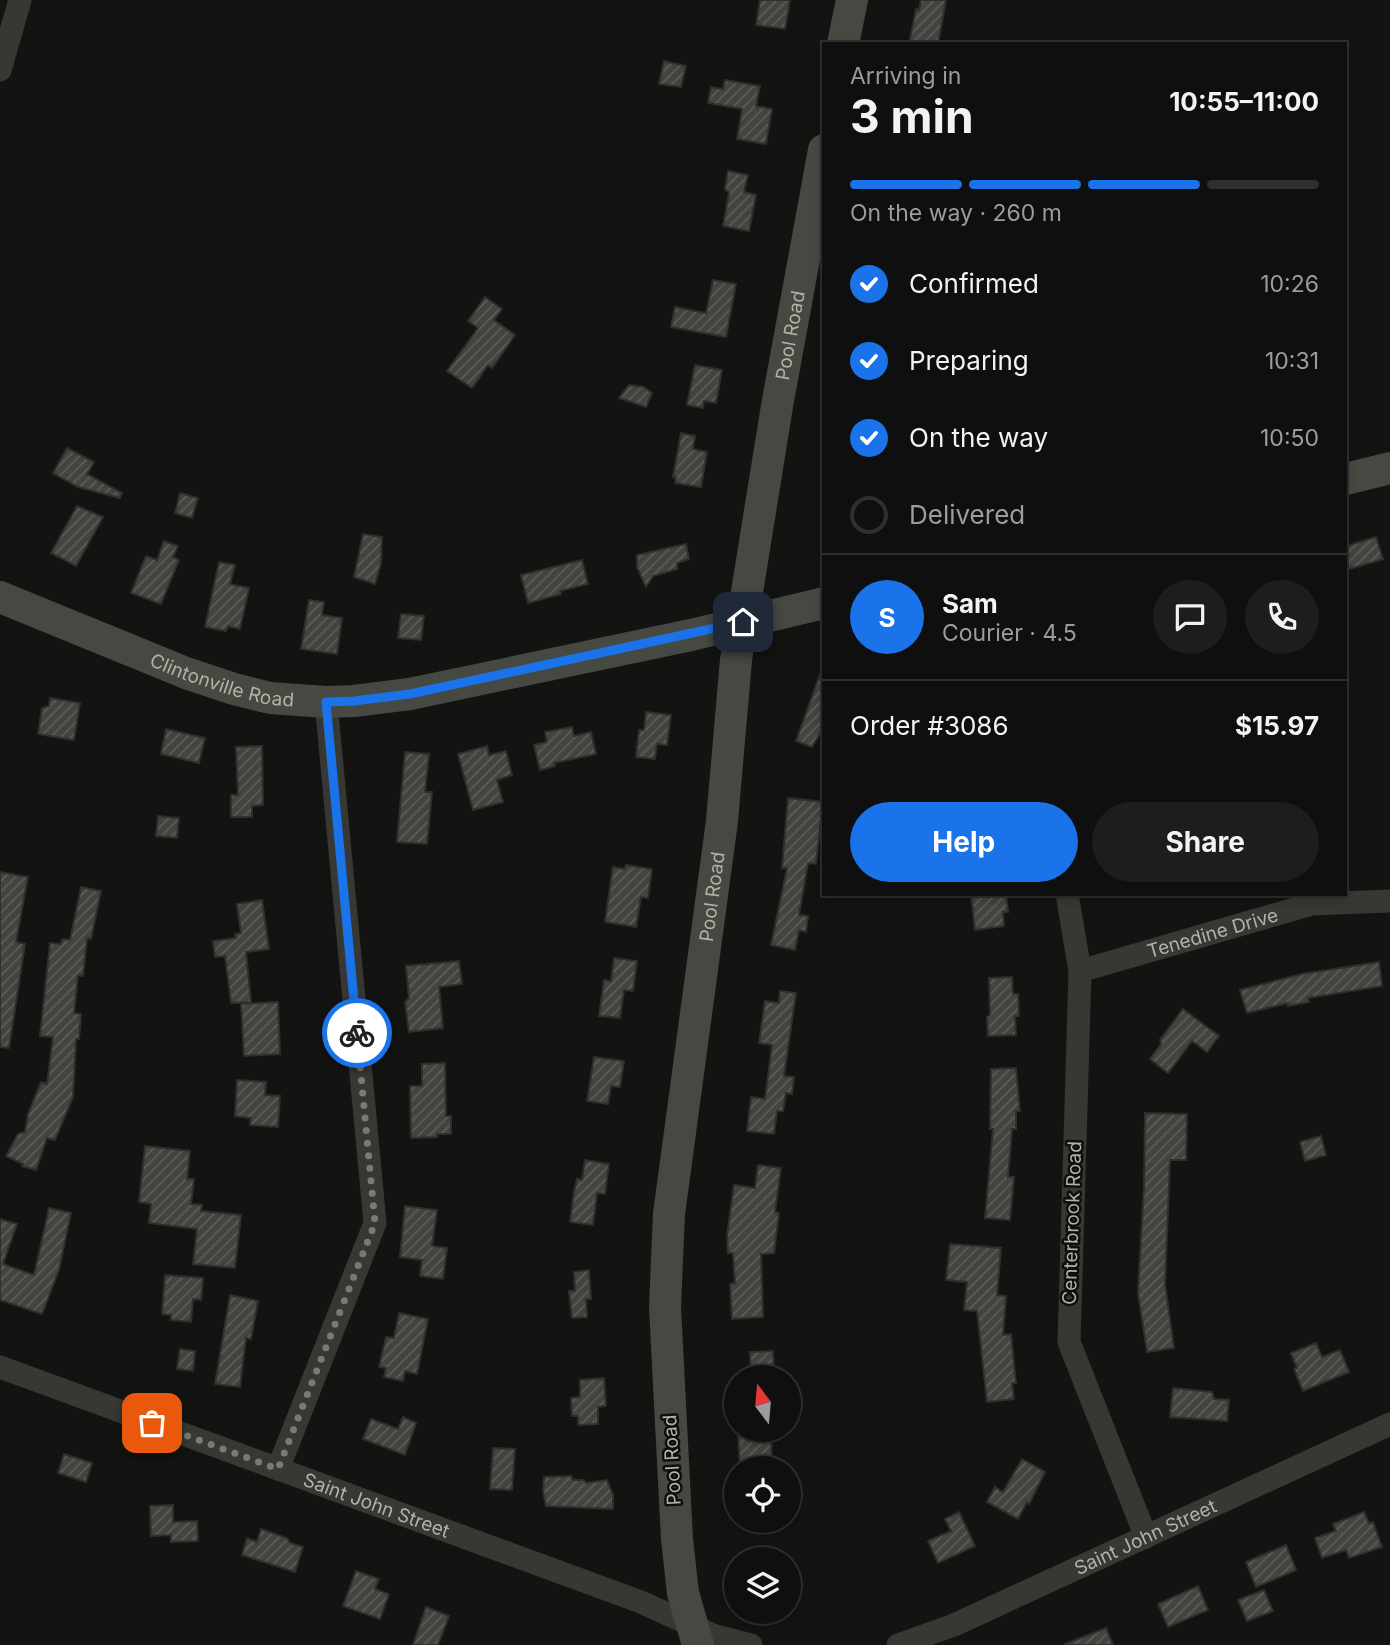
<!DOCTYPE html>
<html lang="en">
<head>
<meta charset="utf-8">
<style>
	body { margin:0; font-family:Inter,sans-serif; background:#1c1d1c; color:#f1f3f6; height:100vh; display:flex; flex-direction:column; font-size:26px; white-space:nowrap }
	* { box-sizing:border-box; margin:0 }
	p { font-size:23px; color:#9b9c9e }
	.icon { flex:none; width:38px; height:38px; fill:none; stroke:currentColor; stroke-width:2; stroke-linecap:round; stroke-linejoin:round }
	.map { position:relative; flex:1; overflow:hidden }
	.side { position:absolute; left:822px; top:42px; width:525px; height:854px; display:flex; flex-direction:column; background:#0e0f0e; border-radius:0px; box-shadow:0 4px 10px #0003,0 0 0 2px #2e2f2e }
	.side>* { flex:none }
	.needle { width:46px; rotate:344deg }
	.controls { position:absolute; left:724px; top:1365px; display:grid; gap:14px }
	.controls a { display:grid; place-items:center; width:77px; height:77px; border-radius:50%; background:#0e0f0e; box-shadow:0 4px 10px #0003,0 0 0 2px #2e2f2e; font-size:35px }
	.pin { position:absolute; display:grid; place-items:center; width:60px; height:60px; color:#fff; margin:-30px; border-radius:14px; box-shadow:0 4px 10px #0006 }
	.courier { position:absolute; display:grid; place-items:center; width:70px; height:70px; margin:-35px; border:5px solid #1a73e8; border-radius:50%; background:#fff; color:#222; box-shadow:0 2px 9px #0007 }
	.head em { font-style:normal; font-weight:700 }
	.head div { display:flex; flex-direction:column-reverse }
	.head { display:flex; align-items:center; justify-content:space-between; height:119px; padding:0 28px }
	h1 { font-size:46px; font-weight:700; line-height:52px }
	.bar { display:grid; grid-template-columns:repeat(4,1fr); gap:10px 7px; align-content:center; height:84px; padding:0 28px }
	.bar i { height:9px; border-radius:5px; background:#2e2f2e }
	.bar .selected { background:#1a73e8 }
	.bar p { grid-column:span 4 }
	.line { display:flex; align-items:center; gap:18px; padding:0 28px; border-top:2px solid #2e2f2e }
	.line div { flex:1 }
	.round { display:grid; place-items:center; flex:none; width:74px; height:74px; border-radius:37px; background:#1c1d1c }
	ol { padding:0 28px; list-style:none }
	li { display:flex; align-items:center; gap:21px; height:77px }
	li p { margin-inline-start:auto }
	li .icon { padding:7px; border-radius:50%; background:#1a73e8; color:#fff; stroke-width:4 }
	li:last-child { color:#9b9c9e }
	li i { width:38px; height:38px; border:4px solid #2e2f2e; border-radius:50% }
	.cta { display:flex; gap:14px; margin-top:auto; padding:14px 28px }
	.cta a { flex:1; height:80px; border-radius:42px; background:#1a73e8; color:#fff; font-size:28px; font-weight:700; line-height:80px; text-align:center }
	.cta a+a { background:#1c1d1c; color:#f1f3f6 }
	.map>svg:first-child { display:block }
</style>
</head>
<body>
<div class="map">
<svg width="1390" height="1645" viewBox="0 0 1390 1645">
	<defs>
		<pattern id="building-hatch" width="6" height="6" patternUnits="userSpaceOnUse" patternTransform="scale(1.75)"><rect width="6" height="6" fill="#42443f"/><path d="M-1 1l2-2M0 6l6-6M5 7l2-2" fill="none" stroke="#5b5d58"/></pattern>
	</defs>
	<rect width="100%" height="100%" fill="#131412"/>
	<path fill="url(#building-hatch)" stroke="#2e302d" stroke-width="2" d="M 760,0 L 790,0 L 785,29 L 756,25 Z
		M 921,0 L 946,0 L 938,44 L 909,44 L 916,9 L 919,10 Z
		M 664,61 L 686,66 L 681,87 L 659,84 Z
		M 725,80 L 760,86 L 756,106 L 772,109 L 766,144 L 737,139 L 742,109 L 708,103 L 711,87 L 723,89 Z
		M 728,171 L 748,175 L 744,192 L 756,195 L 749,231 L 723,226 L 729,193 L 725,189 Z
		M 713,280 L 736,284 L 726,337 L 671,327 L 675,307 L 706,313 Z
		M 485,297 L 502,309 L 494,320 L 515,335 L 492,368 L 488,365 L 472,388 L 447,371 L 478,328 L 468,321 Z
		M 695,365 L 722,370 L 716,403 L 704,401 L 703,408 L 687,405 Z
		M 629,385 L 644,387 L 652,393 L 646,407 L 619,398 Z
		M 681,433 L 695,436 L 693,449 L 707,452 L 701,487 L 675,483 L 676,477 L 673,477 Z
		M 67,448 L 94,462 L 87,474 L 122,493 L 120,498 L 78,487 L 53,473 Z
		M 180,493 L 198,498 L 192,518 L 175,513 Z
		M 77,506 L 103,517 L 76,566 L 51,553 Z
		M 363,534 L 382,537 L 381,563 L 375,584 L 354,577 Z
		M 1376,537 L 1383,559 L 1346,570 L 1346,546 Z
		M 164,541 L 178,546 L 173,557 L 179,560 L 161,604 L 131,593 L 146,556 L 157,560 Z
		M 686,544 L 689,559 L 677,563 L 677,569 L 653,576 L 646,587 L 637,567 L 637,555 Z
		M 582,560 L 588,584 L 560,591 L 561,594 L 528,603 L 521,575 Z
		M 219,562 L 235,565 L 230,584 L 249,588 L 240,629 L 228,626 L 226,631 L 205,627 Z
		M 309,600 L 324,602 L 322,615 L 342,618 L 337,654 L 301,649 Z
		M 401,614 L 424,616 L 421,640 L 398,638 Z
		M 822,669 L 824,670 L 824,727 L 812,747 L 796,741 Z
		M 50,698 L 80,703 L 74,740 L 38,734 L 42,708 L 49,706 Z
		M 646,712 L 671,715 L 667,745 L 657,744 L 655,759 L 636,757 L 639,730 L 644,730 Z
		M 572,727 L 574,736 L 591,732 L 596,754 L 554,763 L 555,766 L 540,770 L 534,745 L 547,742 L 545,732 Z
		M 166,729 L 205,738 L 199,763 L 161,754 Z
		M 262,746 L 263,805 L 252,806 L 252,817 L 231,817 L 231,795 L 238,795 L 236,747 Z
		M 487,746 L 489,755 L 506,751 L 512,775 L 497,780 L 503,802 L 473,810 L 458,754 Z
		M 405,752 L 429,754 L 425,792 L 432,792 L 427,844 L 397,842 Z
		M 788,798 L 824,802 L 824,820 L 821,820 L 816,864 L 808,863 L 799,915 L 808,916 L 806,932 L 799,930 L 795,950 L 771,945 L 787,868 L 782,868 Z
		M 158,816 L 179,818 L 177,838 L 156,836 Z
		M 626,865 L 652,869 L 648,898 L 641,897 L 636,927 L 605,922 L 613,867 L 625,869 Z
		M 0,872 L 28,877 L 16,942 L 25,944 L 9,1048 L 0,1047 Z
		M 81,887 L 101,891 L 91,939 L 87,938 L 83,976 L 78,975 L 74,1013 L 81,1014 L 79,1039 L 76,1039 L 73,1097 L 55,1140 L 47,1138 L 36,1170 L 22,1166 L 23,1164 L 6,1156 L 18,1134 L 25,1132 L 28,1114 L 41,1082 L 47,1084 L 53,1037 L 40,1036 L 50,943 L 61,944 L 62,939 L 70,940 Z
		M 971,894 L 1006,894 L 1008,912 L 1003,912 L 1004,926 L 975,930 Z
		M 262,900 L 269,949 L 246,952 L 251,1002 L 231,1003 L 225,956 L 215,957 L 213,941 L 236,938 L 235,934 L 241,933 L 237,904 Z
		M 614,958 L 637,961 L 633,991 L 624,990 L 620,1018 L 599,1016 L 604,980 L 611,981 Z
		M 459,961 L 462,984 L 439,987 L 443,1028 L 409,1032 L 405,1002 L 409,998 L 406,966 Z
		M 1379,962 L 1382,986 L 1308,998 L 1309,1002 L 1288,1006 L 1288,1003 L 1247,1013 L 1240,990 L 1302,974 Z
		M 1012,977 L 1013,994 L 1018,994 L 1019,1016 L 1015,1016 L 1016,1035 L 988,1036 L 987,1017 L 990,1015 L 989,978 Z
		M 780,991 L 796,993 L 784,1076 L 794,1077 L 792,1094 L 786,1093 L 783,1111 L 777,1111 L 774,1134 L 747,1131 L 751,1097 L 765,1099 L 772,1045 L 759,1043 L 765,1001 L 779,1003 Z
		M 278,1002 L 280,1054 L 244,1056 L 241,1004 Z
		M 1183,1009 L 1219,1036 L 1207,1052 L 1192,1041 L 1168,1073 L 1150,1059 L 1161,1044 L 1160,1040 Z
		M 594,1057 L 624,1061 L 620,1087 L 611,1086 L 608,1104 L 587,1101 Z
		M 445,1063 L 446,1116 L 451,1116 L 451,1134 L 437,1134 L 437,1137 L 411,1138 L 410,1086 L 422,1086 L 422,1064 Z
		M 1016,1068 L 1020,1111 L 1016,1111 L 1016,1129 L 1012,1129 L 1008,1177 L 1014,1177 L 1010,1220 L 985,1218 L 993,1129 L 990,1129 L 991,1069 Z
		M 237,1080 L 266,1082 L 265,1095 L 280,1096 L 278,1127 L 250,1125 L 251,1118 L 235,1116 Z
		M 1145,1113 L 1187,1114 L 1186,1160 L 1170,1160 L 1165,1284 L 1174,1348 L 1147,1352 L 1138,1293 L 1144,1187 Z
		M 1321,1136 L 1326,1155 L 1305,1161 L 1300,1142 Z
		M 145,1146 L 190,1151 L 187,1179 L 194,1179 L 191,1204 L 202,1205 L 201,1211 L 241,1215 L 235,1268 L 193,1264 L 197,1229 L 149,1223 L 151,1204 L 139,1202 Z
		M 585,1160 L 609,1164 L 605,1194 L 597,1193 L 593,1225 L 570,1222 L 574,1191 L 577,1179 L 582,1180 Z
		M 758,1165 L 781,1168 L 775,1212 L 779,1213 L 774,1253 L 761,1254 L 763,1317 L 732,1319 L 730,1284 L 735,1283 L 733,1253 L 728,1253 L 727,1235 L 734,1185 L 755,1188 Z
		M 405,1206 L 437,1210 L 432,1246 L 447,1248 L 443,1279 L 420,1276 L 422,1260 L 400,1257 Z
		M 49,1208 L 71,1213 L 59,1270 L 42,1314 L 0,1300 L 0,1219 L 17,1224 L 3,1264 L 34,1275 Z
		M 950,1244 L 1001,1248 L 997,1295 L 1006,1296 L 1003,1335 L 1011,1334 L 1016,1383 L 1012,1383 L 1014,1399 L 987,1402 L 977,1311 L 964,1310 L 967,1282 L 946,1280 Z
		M 589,1270 L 591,1299 L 586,1299 L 587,1317 L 572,1318 L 569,1291 L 575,1291 L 574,1272 Z
		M 165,1275 L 203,1278 L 201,1300 L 193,1299 L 191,1322 L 171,1320 L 171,1315 L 162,1314 Z
		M 230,1295 L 258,1301 L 251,1339 L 246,1338 L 240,1387 L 215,1384 Z
		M 399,1313 L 428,1319 L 417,1374 L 405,1371 L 403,1381 L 384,1377 L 386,1368 L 379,1367 L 386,1337 L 394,1338 Z
		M 1316,1343 L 1322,1357 L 1340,1350 L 1349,1372 L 1303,1391 L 1294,1369 L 1297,1368 L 1291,1353 Z
		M 180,1349 L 195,1351 L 193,1371 L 177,1369 Z
		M 773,1351 L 774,1377 L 751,1377 L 750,1352 Z
		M 604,1378 L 606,1406 L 598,1407 L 598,1424 L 578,1425 L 578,1416 L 572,1416 L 571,1398 L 580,1397 L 580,1380 Z
		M 1173,1388 L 1212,1392 L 1214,1399 L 1229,1400 L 1227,1421 L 1170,1417 Z
		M 403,1417 L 416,1423 L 405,1455 L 363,1439 L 371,1419 L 398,1429 Z
		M 771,1432 L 772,1468 L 740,1468 L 738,1433 Z
		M 493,1448 L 515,1449 L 512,1490 L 490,1489 Z
		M 64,1454 L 92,1463 L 86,1482 L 58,1473 Z
		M 1022,1459 L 1045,1472 L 1029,1504 L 1027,1502 L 1018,1519 L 987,1502 L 995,1487 L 1003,1492 Z
		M 571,1476 L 573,1480 L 584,1480 L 586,1483 L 607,1480 L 613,1495 L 613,1509 L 546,1506 L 543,1491 L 544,1477 Z
		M 173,1505 L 173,1522 L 197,1521 L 198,1541 L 171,1542 L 171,1535 L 151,1536 L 150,1506 Z
		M 959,1512 L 975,1546 L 938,1563 L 928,1541 L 951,1531 L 945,1519 Z
		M 1364,1512 L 1369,1523 L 1373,1522 L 1382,1547 L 1349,1558 L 1346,1550 L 1322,1558 L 1315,1538 L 1336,1531 L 1333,1524 Z
		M 261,1529 L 287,1538 L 290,1543 L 303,1547 L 295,1572 L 242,1555 L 247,1538 L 257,1542 Z
		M 1286,1545 L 1296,1570 L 1256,1587 L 1246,1562 Z
		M 356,1571 L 379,1579 L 375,1589 L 389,1594 L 380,1619 L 343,1606 Z
		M 1198,1586 L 1208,1610 L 1168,1627 L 1158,1604 Z
		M 1264,1590 L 1273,1611 L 1247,1621 L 1238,1600 Z
		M 426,1607 L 449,1616 L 438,1645 L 413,1645 Z
		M 1106,1628 L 1113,1645 L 1065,1645 L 1065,1644 Z"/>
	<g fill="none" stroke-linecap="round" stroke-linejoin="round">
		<g stroke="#373834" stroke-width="23">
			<path d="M 0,70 L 20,0"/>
			<path d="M 1067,894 L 1080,971 L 1069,1342 L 1146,1537"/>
			<path id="s1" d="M 1080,971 L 1312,904 L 1390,901"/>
			<path id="s2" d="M 0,1367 L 641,1602 L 715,1636 L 751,1645"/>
			<path d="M 278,1469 L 375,1223 L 326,702"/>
			<path id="s3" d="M 898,1645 L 954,1625 L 1390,1424"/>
		</g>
		<g stroke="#464842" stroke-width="32">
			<path d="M 843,44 L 852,0"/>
			<path d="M 1346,479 L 1390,468"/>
			<path id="s4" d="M 0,597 L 186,673 L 234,689 L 270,698 L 326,702 L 354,701 L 410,694 L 691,635 L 824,603"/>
			<path id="s5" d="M 698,1645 L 683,1593 L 677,1539 L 665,1307 L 669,1214 L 722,821 L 736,660 L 777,406 L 824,150"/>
		</g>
	</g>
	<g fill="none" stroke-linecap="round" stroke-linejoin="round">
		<path stroke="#797b72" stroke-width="7" stroke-dasharray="0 12.6" d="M 152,1423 L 278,1469 L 375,1223 L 357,1033"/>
		<path stroke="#1a73e8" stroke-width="9" d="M 357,1033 L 326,702 L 354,701 L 410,694 L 743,622"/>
	</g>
	<g text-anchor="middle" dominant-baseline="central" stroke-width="5" stroke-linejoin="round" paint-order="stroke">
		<g font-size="19" fill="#b0b3a5" stroke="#0e0f0d">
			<text stroke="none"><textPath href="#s5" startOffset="1321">Pool Road</textPath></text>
			<text stroke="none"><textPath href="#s4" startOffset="238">Clintonville Road</textPath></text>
			<text stroke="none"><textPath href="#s5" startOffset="754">Pool Road</textPath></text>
			<text stroke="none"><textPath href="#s1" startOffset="138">Tenedine Drive</textPath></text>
			<text transform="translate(1072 1223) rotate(-88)">Centerbrook Road</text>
			<text transform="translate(672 1460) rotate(-93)">Pool Road</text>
			<text stroke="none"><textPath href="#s2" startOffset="401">Saint John Street</textPath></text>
			<text stroke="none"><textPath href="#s3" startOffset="270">Saint John Street</textPath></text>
		</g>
	</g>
</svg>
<div class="controls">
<a><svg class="needle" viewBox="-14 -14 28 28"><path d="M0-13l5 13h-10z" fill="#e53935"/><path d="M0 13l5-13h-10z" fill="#9b9c9e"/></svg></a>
<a><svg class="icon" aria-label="locate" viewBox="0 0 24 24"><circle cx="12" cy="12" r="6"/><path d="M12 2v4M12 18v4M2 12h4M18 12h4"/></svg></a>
<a><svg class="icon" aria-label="layers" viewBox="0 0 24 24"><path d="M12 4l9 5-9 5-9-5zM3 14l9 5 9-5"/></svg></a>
</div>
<div class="pin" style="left:152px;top:1423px;background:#ea580c"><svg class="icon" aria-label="bag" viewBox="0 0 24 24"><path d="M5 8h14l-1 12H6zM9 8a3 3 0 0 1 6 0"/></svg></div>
<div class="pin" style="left:743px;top:622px;background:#1f2937"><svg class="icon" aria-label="home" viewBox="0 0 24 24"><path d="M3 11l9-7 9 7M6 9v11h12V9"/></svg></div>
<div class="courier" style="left:357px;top:1033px"><svg class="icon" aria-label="bike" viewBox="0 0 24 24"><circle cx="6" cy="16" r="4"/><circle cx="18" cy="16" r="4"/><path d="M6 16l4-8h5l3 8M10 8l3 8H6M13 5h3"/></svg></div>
<section class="side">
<div class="head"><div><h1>3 min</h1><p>Arriving in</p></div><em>10:55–11:00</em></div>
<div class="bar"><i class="selected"></i><i class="selected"></i><i class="selected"></i><i></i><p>On the way · 260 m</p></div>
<ol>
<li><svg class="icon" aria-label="check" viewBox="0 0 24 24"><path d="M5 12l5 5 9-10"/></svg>Confirmed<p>10:26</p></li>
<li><svg class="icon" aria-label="check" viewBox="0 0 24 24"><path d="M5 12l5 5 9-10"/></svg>Preparing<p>10:31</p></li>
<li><svg class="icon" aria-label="check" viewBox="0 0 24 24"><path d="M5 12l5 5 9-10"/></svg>On the way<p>10:50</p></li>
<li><i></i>Delivered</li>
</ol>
<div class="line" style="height:126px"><b class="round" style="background:#1a73e8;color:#fff">S</b><div><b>Sam</b><p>Courier · 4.5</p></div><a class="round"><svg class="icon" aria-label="chat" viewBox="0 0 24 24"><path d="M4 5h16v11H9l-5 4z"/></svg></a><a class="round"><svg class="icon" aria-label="phone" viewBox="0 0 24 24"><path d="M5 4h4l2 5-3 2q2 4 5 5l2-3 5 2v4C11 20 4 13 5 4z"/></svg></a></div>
<div class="line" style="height:91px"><div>Order #3086</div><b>$15.97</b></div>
<div class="cta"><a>Help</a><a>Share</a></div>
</section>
</div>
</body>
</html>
